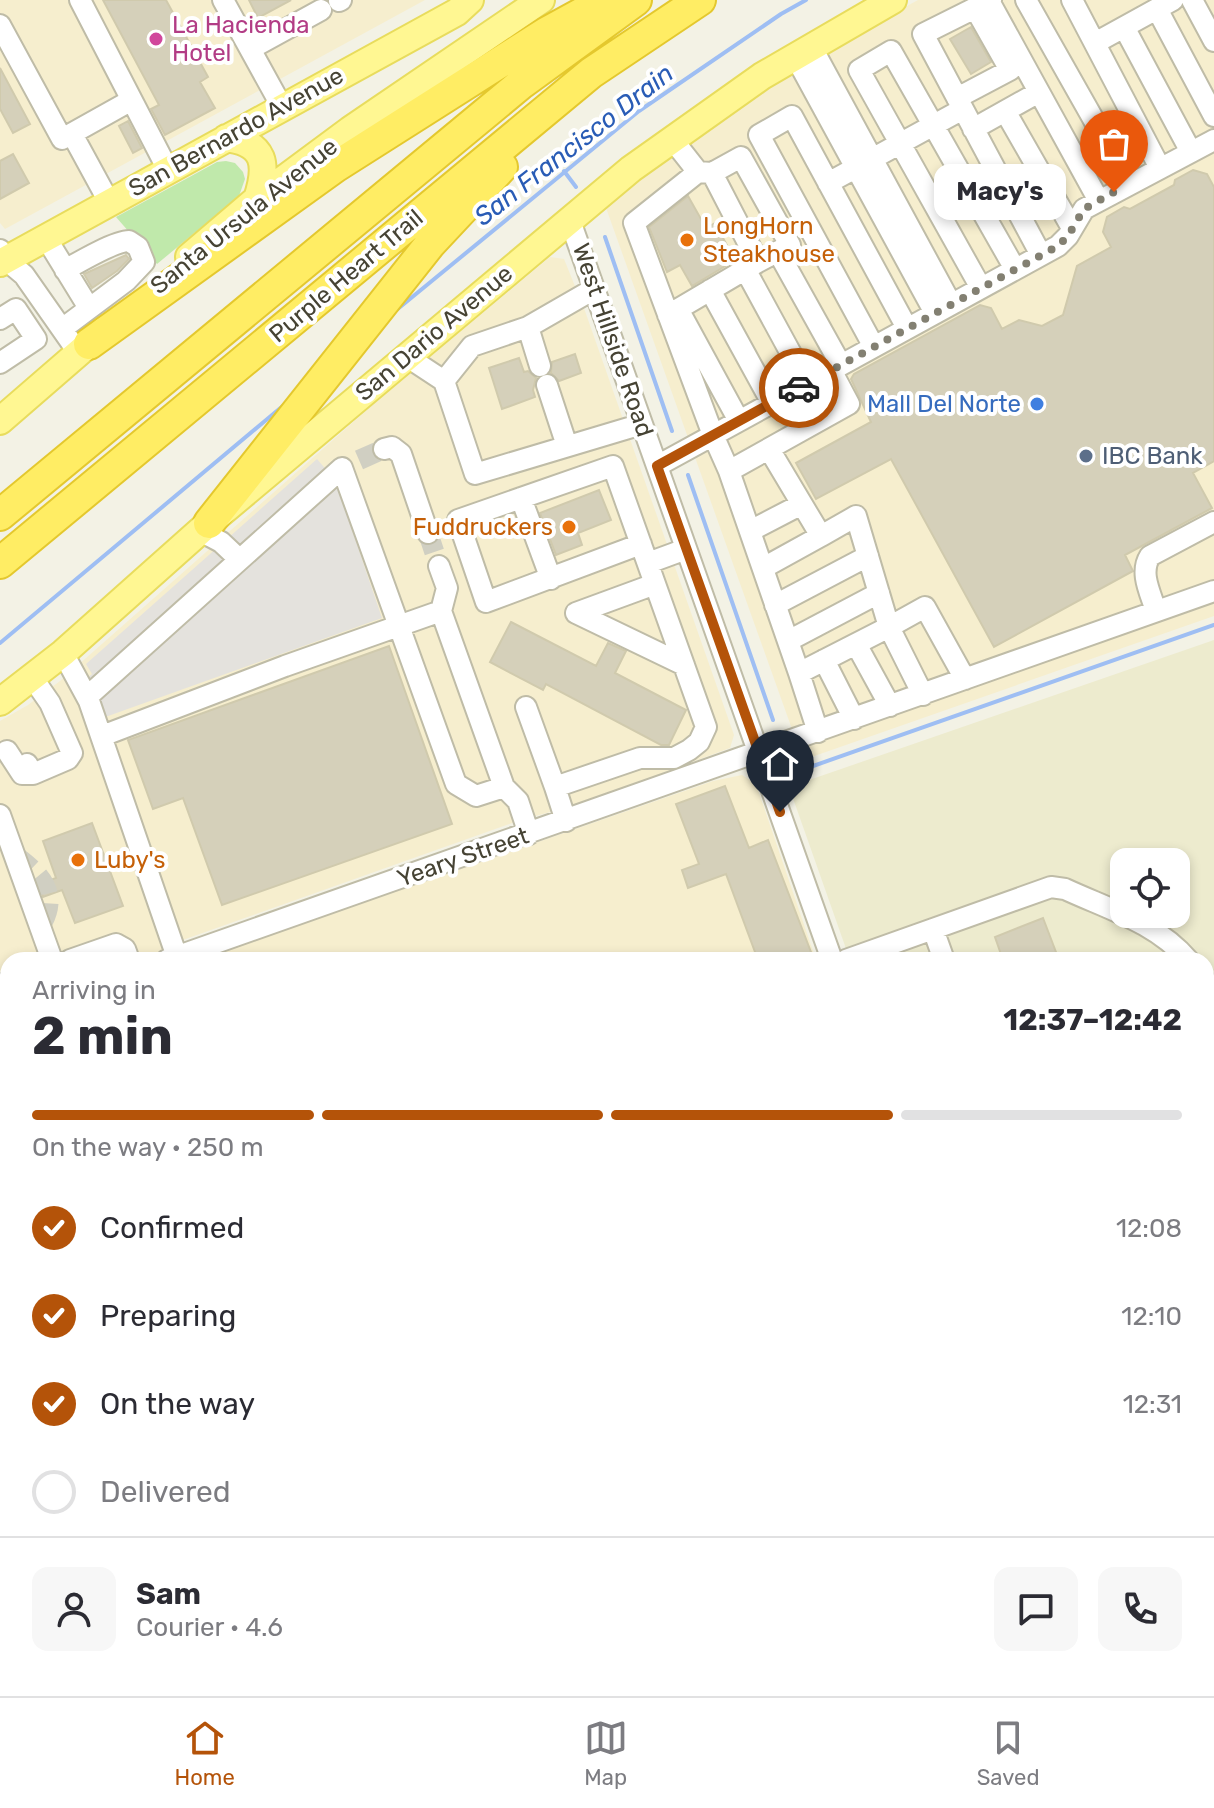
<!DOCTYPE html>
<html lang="en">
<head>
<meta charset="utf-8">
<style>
	body { margin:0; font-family:Rubik,sans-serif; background:#f7f7f7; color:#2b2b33; height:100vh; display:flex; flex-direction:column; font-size:30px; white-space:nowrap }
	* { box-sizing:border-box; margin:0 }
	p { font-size:26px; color:#7c7c81 }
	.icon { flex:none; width:44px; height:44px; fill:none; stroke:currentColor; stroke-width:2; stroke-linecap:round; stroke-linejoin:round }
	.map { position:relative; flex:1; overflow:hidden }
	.side { position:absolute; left:0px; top:952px; width:1214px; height:744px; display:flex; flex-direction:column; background:#fff; border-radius:24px 24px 0 0; box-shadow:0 4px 12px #0003 }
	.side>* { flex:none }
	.fabs { position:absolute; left:1110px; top:848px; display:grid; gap:16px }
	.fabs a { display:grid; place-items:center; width:80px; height:80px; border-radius:16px; background:#fff; box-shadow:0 4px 12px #0003; font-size:40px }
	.pin { position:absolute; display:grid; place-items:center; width:68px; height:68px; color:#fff; margin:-82px -34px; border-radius:50% 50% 50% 0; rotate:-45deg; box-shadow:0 0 8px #0007 }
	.pin .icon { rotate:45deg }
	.courier { position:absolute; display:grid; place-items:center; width:80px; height:80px; margin:-40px; border:6px solid #b45309; border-radius:50%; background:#fff; color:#222; box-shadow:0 2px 10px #0007 }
	.bubble { position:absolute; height:56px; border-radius:16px; background:#fff; box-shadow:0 4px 12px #0003; font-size:26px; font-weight:700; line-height:56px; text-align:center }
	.head em { font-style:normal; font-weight:700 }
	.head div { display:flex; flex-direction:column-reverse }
	.head { display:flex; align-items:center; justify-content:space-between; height:136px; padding:0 32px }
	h1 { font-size:52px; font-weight:700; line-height:60px }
	.bar { display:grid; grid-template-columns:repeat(4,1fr); gap:12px 8px; align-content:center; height:96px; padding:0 32px }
	.bar i { height:10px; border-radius:6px; background:#e1e1e2 }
	.bar .current { background:#b45309 }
	.bar p { grid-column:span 4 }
	.line { display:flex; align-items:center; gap:20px; padding:0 32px; border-top:2px solid #e1e1e2 }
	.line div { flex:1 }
	.round { display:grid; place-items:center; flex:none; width:84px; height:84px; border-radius:16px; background:#f7f7f7 }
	ol { padding:0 32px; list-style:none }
	li { display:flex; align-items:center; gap:24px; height:88px }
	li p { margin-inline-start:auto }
	li .icon { padding:8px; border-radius:50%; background:#b45309; color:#fff; stroke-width:4 }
	li:last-child { color:#7c7c81 }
	li i { width:44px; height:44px; border:4px solid #e1e1e2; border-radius:50% }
	.tab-bar { display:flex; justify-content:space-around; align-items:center; height:112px; border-top:2px solid #e1e1e2; background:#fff; font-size:22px; color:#7c7c81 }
	.tab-bar a { display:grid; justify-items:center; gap:4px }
	.tab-bar .current { color:#b45309 }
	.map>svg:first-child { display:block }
</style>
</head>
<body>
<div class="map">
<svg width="1214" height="1696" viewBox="0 0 1214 1696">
	<rect width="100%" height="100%" fill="#f3f2e5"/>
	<path fill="#f6eece" d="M 0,0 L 425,0 L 5,229 L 0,223 Z
		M 918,0 L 1214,0 L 1214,616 L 803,760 L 605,205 L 655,165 L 729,113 L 823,52 Z
		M 550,257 L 564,259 L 585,311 L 734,735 L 730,748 L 582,803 L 518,821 L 180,941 L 162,953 L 143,960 L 8,960 L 8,1008 L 0,1011 L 0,721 L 28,705 L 60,681 L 376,402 Z
		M 742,775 L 756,784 L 816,960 L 199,960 L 713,781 Z
		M 8,1028 L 8,1124 L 0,1101 L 0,1031 Z
		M 0,1231 L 8,1249 L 8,1464 L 0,1467 Z
		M 8,1495 L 8,1688 L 163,1688 L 166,1696 L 0,1696 L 0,1498 Z
		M 209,1688 L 387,1688 L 365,1696 L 212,1696 Z"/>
	<path fill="#edebce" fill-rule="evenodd" d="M 1214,640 L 1214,1227 L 1206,1230 L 1206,960 L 850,960 L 789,787 ZM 1124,862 L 1176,862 L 1176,914 L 1124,914 Z"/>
	<path fill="#c0e9ab" d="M 226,161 L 235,163 L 243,172 L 245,179 L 239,196 L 157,264 L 116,217 L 217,162 Z"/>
	<path fill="#e4e2dd" d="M 317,459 L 335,480 L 382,618 L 97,720 L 84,681 L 92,674 L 86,664 Z"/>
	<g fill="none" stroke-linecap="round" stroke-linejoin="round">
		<path stroke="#9ebef3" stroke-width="4" d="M 564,171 L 576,187
			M 605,237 L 672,431
			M 394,312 L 639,111 L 781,14 L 806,0
			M 688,475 L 773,720
			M 0,643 L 284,405
			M 786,754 L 799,765 L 813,766 L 1214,625"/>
	</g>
	<path fill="#d5d0ba" stroke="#d0caad" stroke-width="2" d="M 103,0 L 166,0 L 208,77 L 200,82 L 215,108 L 165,135 L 151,109 L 159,105 Z
		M 249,0 L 291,0 L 258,18 Z
		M 971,27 L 991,62 L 971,74 L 950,39 Z
		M 0,68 L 30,124 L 13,133 L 0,109 Z
		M 128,121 L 142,148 L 133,153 L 119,126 Z
		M 13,154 L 29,183 L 0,199 L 0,161 Z
		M 1193,170 L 1207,174 L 1214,187 L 1214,461 L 1193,473 L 1212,508 L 1125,555 L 1133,571 L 994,647 L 891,459 L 816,499 L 796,463 L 871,422 L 851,379 L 854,374 L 980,305 L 991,308 L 1002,329 L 1019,320 L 1042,326 L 1063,315 L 1077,266 L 1111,247 L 1103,232 L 1107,217 L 1124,207 L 1130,209 L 1174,185 L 1175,180 Z
		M 688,196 L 706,228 L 715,223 L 730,251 L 722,256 L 727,265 L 692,286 L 680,265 L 667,272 L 649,227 Z
		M 126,255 L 129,259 L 117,271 L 92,288 L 84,274 Z
		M 575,354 L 581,373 L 559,381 L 551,373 L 552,362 Z
		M 519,358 L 524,372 L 528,371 L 536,378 L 533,390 L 535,397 L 502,409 L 489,368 Z
		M 599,490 L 611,520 L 578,533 L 582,545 L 556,555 L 540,513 Z
		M 511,622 L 596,666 L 608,643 L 626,651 L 615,673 L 686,710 L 669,745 L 661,745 L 546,684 L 543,690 L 490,662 Z
		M 389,646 L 452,824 L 222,905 L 183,798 L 153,809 L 128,740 Z
		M 725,786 L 749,848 L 768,840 L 814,960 L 758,960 L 726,874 L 688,888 L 682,870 L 699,864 L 676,804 Z
		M 92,823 L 123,906 L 75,923 L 62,890 L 43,897 L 39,884 L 56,878 L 43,841 Z
		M 1043,918 L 1059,960 L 1003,960 L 995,937 Z"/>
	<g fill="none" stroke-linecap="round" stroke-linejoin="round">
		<path stroke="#d0cfc2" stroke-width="20" stroke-dasharray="20 10" stroke-linecap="butt" d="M 359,460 L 384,449
			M 428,533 L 439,566
			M 16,856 C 42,875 60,895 40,927"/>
		<defs>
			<path id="minor" d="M 80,0 L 168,170
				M 223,0 L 282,107
				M 991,0 L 923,34 L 1041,255
				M 1026,0 L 1130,184
				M 1072,0 L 1160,168
				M 1192,0 L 1214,41
				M 339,1 L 341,0
				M 989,1 L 1099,201
				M 1157,9 L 1214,116
				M 0,25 L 62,139 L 130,101
				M 1124,27 L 1191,152
				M 1095,43 L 1173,0
				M 811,46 L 951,304
				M 250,49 L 321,10
				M 795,56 L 935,313
				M 957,98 L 1010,70 L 975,8
				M 1005,111 L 1072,228
				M 973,129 L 1039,92
				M 72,134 L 109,202
				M 672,139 L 698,172 L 634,223 L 713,435 L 729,471 L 849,404 L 831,370
				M 712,173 L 741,157 L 790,245 L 758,262
				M 828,183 L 963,109
				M 569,218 L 832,960
				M 46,238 L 89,308
				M 0,250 L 6,260 L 24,275 L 78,352
				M 778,252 L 841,365
				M 745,269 L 807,383
				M 981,288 L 859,70 L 891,51 L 1015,269
				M 710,290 L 772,403
				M 678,309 L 739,421
				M 668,315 L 758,262 L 712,173 L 698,172
				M 0,319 L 16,309 L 36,339 L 0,363
				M 528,327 L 540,366
				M 62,329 L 126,281 L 144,262 L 138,247 L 129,241 C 115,241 79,262 65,270
				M 874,347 L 759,135 L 792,116 L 907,328
				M 406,356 L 444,381 L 475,474 L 642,424
				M 444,381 L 472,346 L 528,327 L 594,289
				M 547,385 L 567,446
				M 384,449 L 392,447 L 401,454 L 428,533
				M 769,449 L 821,536 L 856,516 L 889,627 L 799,673 L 818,732
				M 657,466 L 1058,246 L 1068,236 L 1084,209 L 1214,140
				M 729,471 L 799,673
				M 521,498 L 551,579
				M 200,531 L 221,542 L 239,559
				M 750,531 L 802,504
				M 648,563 L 686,549
				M 439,566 L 447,588 L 441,611
				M 763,568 L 821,536
				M 655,584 L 576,613 L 684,665
				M 775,605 L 868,556
				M 1156,611 C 1151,594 1139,573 1150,556 L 1214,522
				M 788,641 L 879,593
				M 856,644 L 890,706
				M 63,653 L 89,701 L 177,957
				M 824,660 L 854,719
				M 923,695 L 889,627 L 925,607 L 965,679
				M 87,697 L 342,468 L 456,784 L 476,796 L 504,787
				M 526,707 L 555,787
				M 102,736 L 285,666 L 441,611 L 504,787 L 518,801 L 529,834
				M 7,751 L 22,774 L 30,774
				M 27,764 L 33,774 L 68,759 L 72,753 L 50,703 L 32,677
				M 0,815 L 52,960
				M 566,821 L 555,787 L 640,758 L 674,758 L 689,750 L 699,742 L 706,727 L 613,466 L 458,520 L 486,602 L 641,544
				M 933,929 L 944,960
				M 70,960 L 116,944 L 125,949 L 129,960
				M 167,960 L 1214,591
				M 846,960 L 1051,887 L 1065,889 C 1108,909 1157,923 1188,960
				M 1206,982 L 1214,991
				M 0,985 L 8,982
				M 0,1018 L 8,1016
				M 1206,1028 L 1214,1051
				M 1206,1126 L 1214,1147
				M 0,1144 L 6,1142
				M 1206,1208 L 1214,1205
				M 0,1245 L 8,1242
				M 1206,1290 L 1214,1313
				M 0,1484 L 8,1482
				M 1206,1503 L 1214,1501
				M 0,1515 L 8,1512
				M 0,1625 L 8,1624
				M 140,1688 L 143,1696
				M 230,1688 L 233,1696
				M 409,1688 L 412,1696
				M 741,1688 L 744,1696
				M 851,1688 L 854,1696
				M 973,1688 L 976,1696
				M 1092,1688 L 1095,1696
				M 86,1696 L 111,1688
				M 339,1696 L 361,1688
				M 699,1696 L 722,1688"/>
			<path id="major" d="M 226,138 C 266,143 268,165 257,199
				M 189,257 L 257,199 L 350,130 L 541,0
				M 0,263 L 457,12 L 470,0
				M 0,421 L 105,330
				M 0,702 L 63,653 L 209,523 L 631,169 L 762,76 L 893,0
				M 0,1171 L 8,1194
				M 184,1688 L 187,1696"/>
			<path id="highway" d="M 89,344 L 335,167 L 546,33 L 606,0
				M 0,515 L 522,83 L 636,0
				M 209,523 L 430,244 L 502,167
				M 0,563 L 591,73 L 700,0"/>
		</defs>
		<use href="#minor" stroke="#bfbca7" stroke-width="24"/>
		<use href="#major" stroke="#e8dc5d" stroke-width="30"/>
		<use href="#highway" stroke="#e4c82e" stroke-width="34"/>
		<use href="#minor" stroke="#fff" stroke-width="20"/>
		<use href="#major" stroke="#fff792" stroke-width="26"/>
		<use href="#highway" stroke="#ffed64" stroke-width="30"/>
	</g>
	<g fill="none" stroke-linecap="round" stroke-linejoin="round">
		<path stroke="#838072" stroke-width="8" stroke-dasharray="0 14.4" d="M 799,388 L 1058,246 L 1068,236 L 1084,209 L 1114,192"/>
		<path stroke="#b45309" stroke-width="10" d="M 780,812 L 657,466 L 799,388"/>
	</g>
	<circle fill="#d1479c" stroke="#fff" stroke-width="3" cx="156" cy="39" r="8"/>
	<g fill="#e8710a" stroke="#fff" stroke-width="3">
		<circle cx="687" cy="240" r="8"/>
		<circle cx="569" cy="527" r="8"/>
		<circle cx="78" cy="860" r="8"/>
	</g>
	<circle fill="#3f7fe0" stroke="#fff" stroke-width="3" cx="1037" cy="404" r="8"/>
	<circle fill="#5c6f8a" stroke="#fff" stroke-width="3" cx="1086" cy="456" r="8"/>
	<g text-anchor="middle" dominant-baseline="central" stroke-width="8" stroke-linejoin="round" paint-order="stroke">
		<g font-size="24" fill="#b23c85" stroke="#fff" text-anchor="start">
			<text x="172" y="25">La Hacienda<tspan x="172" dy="28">Hotel</tspan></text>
		</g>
		<g font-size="24" fill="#464334" stroke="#fff">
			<text transform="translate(236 132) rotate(-29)">San Bernardo Avenue</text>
			<text transform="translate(244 216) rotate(-39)">Santa Ursula Avenue</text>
			<text transform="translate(346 276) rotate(-40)">Purple Heart Trail</text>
			<text transform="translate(434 333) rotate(-40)">San Dario Avenue</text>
			<text transform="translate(613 340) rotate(71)">West Hillside Road</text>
			<text transform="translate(463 857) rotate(-19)">Yeary Street</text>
		</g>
		<g font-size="24" fill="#c56008" stroke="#fff" text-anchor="start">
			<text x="703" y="226">LongHorn<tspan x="703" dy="28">Steakhouse</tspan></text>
			<text x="553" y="527" text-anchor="end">Fuddruckers</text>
			<text x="94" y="860">Luby's</text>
		</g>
		<g font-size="24" fill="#366cbe" stroke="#fff" text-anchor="end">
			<text x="1021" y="404">Mall Del Norte</text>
		</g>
		<g font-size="24" fill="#4e5e75" stroke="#fff" text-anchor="start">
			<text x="1102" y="456">IBC Bank</text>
		</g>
		<g font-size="26" font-style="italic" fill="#295cb6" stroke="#fff">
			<text transform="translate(574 145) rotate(-38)">San Francisco Drain</text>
		</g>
	</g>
</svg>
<div class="fabs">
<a><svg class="icon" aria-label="locate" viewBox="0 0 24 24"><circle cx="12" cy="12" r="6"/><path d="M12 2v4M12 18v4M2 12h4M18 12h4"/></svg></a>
</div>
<div class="pin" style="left:1114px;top:192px;background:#ea580c"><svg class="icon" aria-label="bag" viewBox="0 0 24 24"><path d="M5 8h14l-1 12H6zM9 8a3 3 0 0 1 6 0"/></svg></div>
<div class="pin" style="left:780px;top:812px;background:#1f2937"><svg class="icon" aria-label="home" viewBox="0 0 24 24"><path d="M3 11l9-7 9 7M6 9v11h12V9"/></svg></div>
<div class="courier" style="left:799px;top:388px"><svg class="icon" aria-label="car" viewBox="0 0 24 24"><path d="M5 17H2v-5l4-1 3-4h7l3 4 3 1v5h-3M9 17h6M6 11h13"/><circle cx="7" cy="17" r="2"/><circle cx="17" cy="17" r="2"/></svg></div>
<div class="bubble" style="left:934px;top:164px;width:132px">Macy's</div>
<section class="side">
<div class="head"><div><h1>2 min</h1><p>Arriving in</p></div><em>12:37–12:42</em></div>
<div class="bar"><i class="current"></i><i class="current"></i><i class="current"></i><i></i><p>On the way · 250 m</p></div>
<ol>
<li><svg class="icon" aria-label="check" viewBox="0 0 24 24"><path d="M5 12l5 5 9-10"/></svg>Confirmed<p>12:08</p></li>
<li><svg class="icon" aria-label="check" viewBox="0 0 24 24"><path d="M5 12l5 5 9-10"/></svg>Preparing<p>12:10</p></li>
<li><svg class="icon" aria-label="check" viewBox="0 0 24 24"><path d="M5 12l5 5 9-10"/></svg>On the way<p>12:31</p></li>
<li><i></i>Delivered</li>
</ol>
<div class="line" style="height:144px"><a class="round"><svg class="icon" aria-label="person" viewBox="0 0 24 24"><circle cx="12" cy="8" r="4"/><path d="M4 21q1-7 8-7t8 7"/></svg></a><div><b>Sam</b><p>Courier · 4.6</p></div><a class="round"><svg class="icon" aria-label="chat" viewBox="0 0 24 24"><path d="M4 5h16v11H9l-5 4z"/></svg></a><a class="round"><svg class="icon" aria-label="phone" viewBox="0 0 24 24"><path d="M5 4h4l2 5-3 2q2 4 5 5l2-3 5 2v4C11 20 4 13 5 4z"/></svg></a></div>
</section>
</div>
<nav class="tab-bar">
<a class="current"><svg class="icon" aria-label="home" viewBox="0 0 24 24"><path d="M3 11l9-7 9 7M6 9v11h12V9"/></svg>Home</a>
<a><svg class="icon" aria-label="map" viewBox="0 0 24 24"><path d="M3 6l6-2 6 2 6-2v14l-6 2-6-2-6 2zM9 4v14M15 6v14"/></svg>Map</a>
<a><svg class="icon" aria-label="saved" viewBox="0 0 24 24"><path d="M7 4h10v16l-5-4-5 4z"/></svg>Saved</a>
</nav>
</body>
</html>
